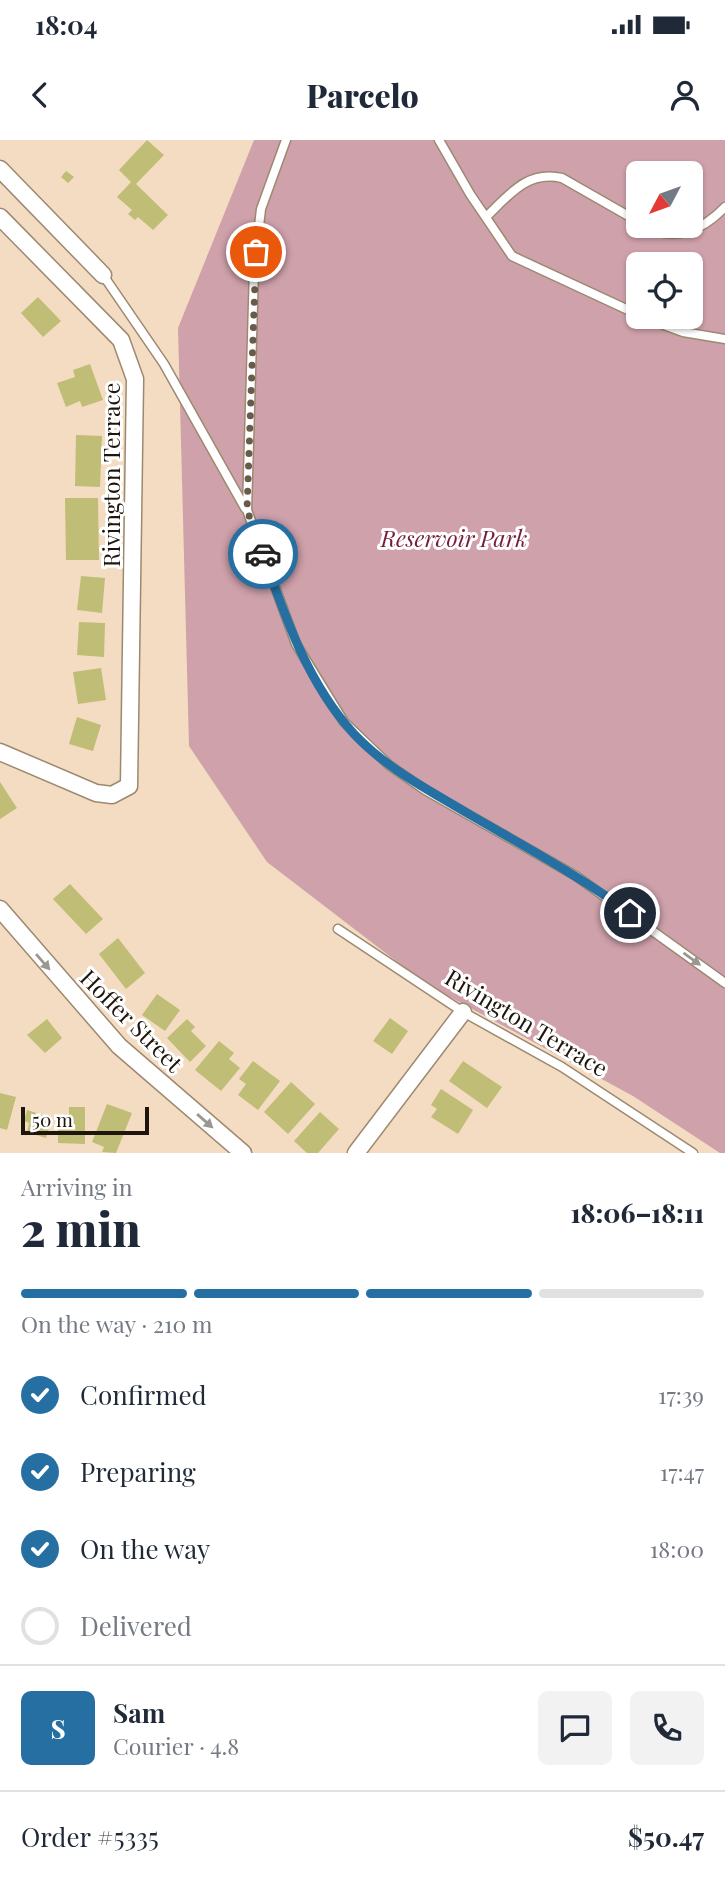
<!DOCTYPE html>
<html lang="en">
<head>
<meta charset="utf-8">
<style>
	body { margin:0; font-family:"Playfair Display",serif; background:#f2f2f3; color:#1f2937; height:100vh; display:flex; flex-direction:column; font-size:26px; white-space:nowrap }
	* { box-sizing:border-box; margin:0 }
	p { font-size:23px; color:#747a83 }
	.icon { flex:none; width:38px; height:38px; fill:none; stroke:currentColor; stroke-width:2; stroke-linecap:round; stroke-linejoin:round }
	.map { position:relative; height:1013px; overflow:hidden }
	.drawer { display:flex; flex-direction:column; background:#fff; flex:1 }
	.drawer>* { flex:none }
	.needle { width:46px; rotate:229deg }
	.controls { position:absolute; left:626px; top:21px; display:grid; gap:14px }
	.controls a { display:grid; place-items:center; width:77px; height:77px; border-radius:10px; background:#fff; box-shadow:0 2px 5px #0004; font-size:35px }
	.scale { position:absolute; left:21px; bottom:18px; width:128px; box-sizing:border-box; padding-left:7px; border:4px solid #1e160c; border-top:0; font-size:19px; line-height:24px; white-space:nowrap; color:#1e160c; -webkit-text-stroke:5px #fff; paint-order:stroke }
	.pin { position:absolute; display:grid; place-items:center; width:60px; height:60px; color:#fff; margin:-30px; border:4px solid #fff; border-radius:50%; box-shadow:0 2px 7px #0007 }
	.courier { position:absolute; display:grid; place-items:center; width:70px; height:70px; margin:-35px; border:5px solid #256fa2; border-radius:50%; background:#fff; color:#222; box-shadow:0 2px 9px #0007 }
	.headline em { font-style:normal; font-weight:800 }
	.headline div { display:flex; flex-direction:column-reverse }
	.headline { display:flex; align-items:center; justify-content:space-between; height:119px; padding:0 21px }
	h1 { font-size:46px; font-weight:800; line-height:52px }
	.bar { display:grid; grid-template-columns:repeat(4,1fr); gap:10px 7px; align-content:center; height:84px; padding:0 21px }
	.bar i { height:9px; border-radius:5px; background:#e0e1e3 }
	.bar .on { background:#256fa2 }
	.bar p { grid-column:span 4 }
	.line { display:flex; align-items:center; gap:18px; padding:0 21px; border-top:2px solid #e0e1e3 }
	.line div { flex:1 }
	.round { display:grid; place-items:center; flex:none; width:74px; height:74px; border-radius:10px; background:#f2f2f3 }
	ol { padding:0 21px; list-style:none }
	li { display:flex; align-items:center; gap:21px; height:77px }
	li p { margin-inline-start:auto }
	li .icon { padding:7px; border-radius:50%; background:#256fa2; color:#fff; stroke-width:4 }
	li:last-child { color:#747a83 }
	li i { width:38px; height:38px; border:4px solid #e0e1e3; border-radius:50% }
	.status { display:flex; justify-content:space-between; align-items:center; height:49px; padding:0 35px; background:#fff; direction:ltr }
	.status svg { height:19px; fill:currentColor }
	header { display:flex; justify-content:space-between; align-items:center; height:91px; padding:0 21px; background:#fff; font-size:32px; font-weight:800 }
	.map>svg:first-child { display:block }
</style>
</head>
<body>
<div class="status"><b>18:04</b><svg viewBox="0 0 49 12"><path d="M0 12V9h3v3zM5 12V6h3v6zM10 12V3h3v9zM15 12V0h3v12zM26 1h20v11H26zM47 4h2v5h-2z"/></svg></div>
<header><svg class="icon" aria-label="back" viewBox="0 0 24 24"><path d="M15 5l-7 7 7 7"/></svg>Parcelo<svg class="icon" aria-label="person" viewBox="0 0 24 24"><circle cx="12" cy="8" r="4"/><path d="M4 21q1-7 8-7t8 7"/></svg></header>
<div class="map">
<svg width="725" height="1013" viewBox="0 0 725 1013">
	<rect width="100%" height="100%" fill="#f3dcc1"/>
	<path fill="#cfa1ab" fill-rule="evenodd" d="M 254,0 L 725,0 L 725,1013 L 720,1013 L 633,956 L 426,844 L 267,722 L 189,606 L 178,188 ZM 639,33 L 691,33 L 691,86 L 639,86 ZM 639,124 L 691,124 L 691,177 L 639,177 Z"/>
	<path fill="#c0bd76" d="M 147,0 L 164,15 L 136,44 L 168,75 L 153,90 L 138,77 L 135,80 L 128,74 L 132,70 L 117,57 L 131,42 L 119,30 Z
		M 66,31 L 74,37 L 68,43 L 61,37 Z
		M 38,157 L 61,181 L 43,197 L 21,173 Z
		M 90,224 L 103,260 L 82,267 L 80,261 L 66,267 L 57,243 L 75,237 L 73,230 Z
		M 76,295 L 102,296 L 100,347 L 75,346 Z
		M 65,358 L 98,358 L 99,420 L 66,420 Z
		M 81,436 L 105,438 L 102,473 L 77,470 Z
		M 79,482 L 105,483 L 104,517 L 77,515 Z
		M 101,528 L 106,560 L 78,564 L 73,532 Z
		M 77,577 L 101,585 L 93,611 L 69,604 Z
		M 0,642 L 17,668 L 0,679 Z
		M 70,744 L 103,779 L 86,794 L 53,759 Z
		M 118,798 L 145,833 L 126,849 L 99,814 Z
		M 157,854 L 180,870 L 165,891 L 142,875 Z
		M 390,878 L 408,891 L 392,914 L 373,901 Z
		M 47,879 L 62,898 L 45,913 L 27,895 Z
		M 187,879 L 195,887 L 191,891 L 206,906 L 190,922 L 167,898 Z
		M 219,901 L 234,913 L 229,919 L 240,928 L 221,951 L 195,930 Z
		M 253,921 L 280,941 L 258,970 L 238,955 L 246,944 L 239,939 Z
		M 463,921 L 502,947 L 487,968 L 449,941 Z
		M 291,942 L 315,964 L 288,994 L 264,972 Z
		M 441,949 L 473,970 L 458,994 L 431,977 L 437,969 L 431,965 Z
		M 0,953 L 16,957 L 7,990 L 0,988 Z
		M 107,964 L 132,973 L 116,1013 L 102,1012 L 104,1007 L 92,1002 Z
		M 69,967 L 85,967 L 85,1004 L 58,1003 L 58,977 L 69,977 Z
		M 27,970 L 52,978 L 46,998 L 27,992 L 29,983 L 24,981 Z
		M 320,972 L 339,989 L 318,1013 L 307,1013 L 294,1001 Z"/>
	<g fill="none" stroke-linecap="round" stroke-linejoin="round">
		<defs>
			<path id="lane" d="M 286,0 L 261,69 L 254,129 L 247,370 L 296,504 L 344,582 L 389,625 L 425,650 L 576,736 L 725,843
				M 439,0 L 470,54 L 512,116 L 639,175
				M 486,77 C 509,55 527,30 562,38 L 639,82
				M 645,86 C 674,103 703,90 725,67
				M 103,135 L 164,224 L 245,368
				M 642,177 L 683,192 L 725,199
				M 338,789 L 463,872 L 562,927 L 693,1013"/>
			<path id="street" d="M 0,29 L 103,135
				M 0,77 L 121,200 L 135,239 L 129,646 L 112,655 L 96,653 L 0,612
				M 0,769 L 119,906 L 243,1013
				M 356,1013 L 463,872"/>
		</defs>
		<use href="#lane" stroke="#9d8970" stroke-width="11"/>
		<use href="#street" stroke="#9d8970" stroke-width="19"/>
		<use href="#lane" stroke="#fff" stroke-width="8"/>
		<use href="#street" stroke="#fff" stroke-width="16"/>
	</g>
	<defs><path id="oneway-solid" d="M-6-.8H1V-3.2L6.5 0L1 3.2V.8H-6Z" transform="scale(1.75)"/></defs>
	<g fill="#9a9692">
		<use href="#oneway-solid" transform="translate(692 819) rotate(36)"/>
		<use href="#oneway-solid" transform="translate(43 822) rotate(49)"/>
		<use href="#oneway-solid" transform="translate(205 981) rotate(41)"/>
	</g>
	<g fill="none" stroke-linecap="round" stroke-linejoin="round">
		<path stroke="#695b4b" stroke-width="7" stroke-dasharray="0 12.6" d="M 256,112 L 247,370 L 263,414"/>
		<path stroke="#256fa2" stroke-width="9" d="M 263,414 C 285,477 308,544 354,594 C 386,628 427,649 467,673 C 522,705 578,735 630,773"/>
	</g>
	<g text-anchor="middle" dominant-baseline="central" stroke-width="6" stroke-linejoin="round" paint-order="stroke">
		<g font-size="23" fill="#1e160c" stroke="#fff">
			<text transform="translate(110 335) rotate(-90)">Rivington Terrace</text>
			<text transform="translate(132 880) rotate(45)">Hoffer Street</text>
			<text transform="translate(527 882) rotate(31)">Rivington Terrace</text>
		</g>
		<g font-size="23" font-style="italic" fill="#751e3c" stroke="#fff">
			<text x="454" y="397">Reservoir Park</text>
		</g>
	</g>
</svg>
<div class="controls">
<a><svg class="needle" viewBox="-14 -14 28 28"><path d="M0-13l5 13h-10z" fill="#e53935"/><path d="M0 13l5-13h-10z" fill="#747a83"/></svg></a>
<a><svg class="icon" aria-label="locate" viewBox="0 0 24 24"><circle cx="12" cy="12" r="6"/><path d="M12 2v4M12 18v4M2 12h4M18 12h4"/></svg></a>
</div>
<div class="scale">50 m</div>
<div class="pin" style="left:256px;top:112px;background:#ea580c"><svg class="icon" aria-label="bag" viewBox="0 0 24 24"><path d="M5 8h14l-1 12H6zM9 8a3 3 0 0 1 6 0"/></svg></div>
<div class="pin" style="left:630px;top:773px;background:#1f2937"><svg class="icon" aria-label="home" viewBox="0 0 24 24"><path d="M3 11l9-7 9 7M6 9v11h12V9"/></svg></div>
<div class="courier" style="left:263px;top:414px"><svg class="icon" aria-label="car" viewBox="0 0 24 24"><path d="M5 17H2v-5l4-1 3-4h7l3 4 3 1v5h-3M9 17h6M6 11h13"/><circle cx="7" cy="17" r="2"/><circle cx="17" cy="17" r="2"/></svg></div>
</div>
<section class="drawer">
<div class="headline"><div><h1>2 min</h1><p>Arriving in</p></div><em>18:06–18:11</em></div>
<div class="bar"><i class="on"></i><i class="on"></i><i class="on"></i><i></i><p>On the way · 210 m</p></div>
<ol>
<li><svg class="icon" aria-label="check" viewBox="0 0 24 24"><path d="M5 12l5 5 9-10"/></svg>Confirmed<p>17:39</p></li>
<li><svg class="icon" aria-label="check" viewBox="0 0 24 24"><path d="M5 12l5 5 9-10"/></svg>Preparing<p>17:47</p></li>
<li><svg class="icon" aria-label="check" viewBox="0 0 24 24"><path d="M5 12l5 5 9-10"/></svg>On the way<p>18:00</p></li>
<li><i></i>Delivered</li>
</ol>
<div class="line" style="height:126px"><b class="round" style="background:#256fa2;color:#fff">S</b><div><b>Sam</b><p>Courier · 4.8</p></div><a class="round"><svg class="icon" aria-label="chat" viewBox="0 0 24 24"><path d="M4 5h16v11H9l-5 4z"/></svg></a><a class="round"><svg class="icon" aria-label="phone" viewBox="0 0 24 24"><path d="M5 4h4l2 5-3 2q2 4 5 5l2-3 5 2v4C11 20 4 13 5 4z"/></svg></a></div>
<div class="line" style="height:91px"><div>Order #5335</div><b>$50.47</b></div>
</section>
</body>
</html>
